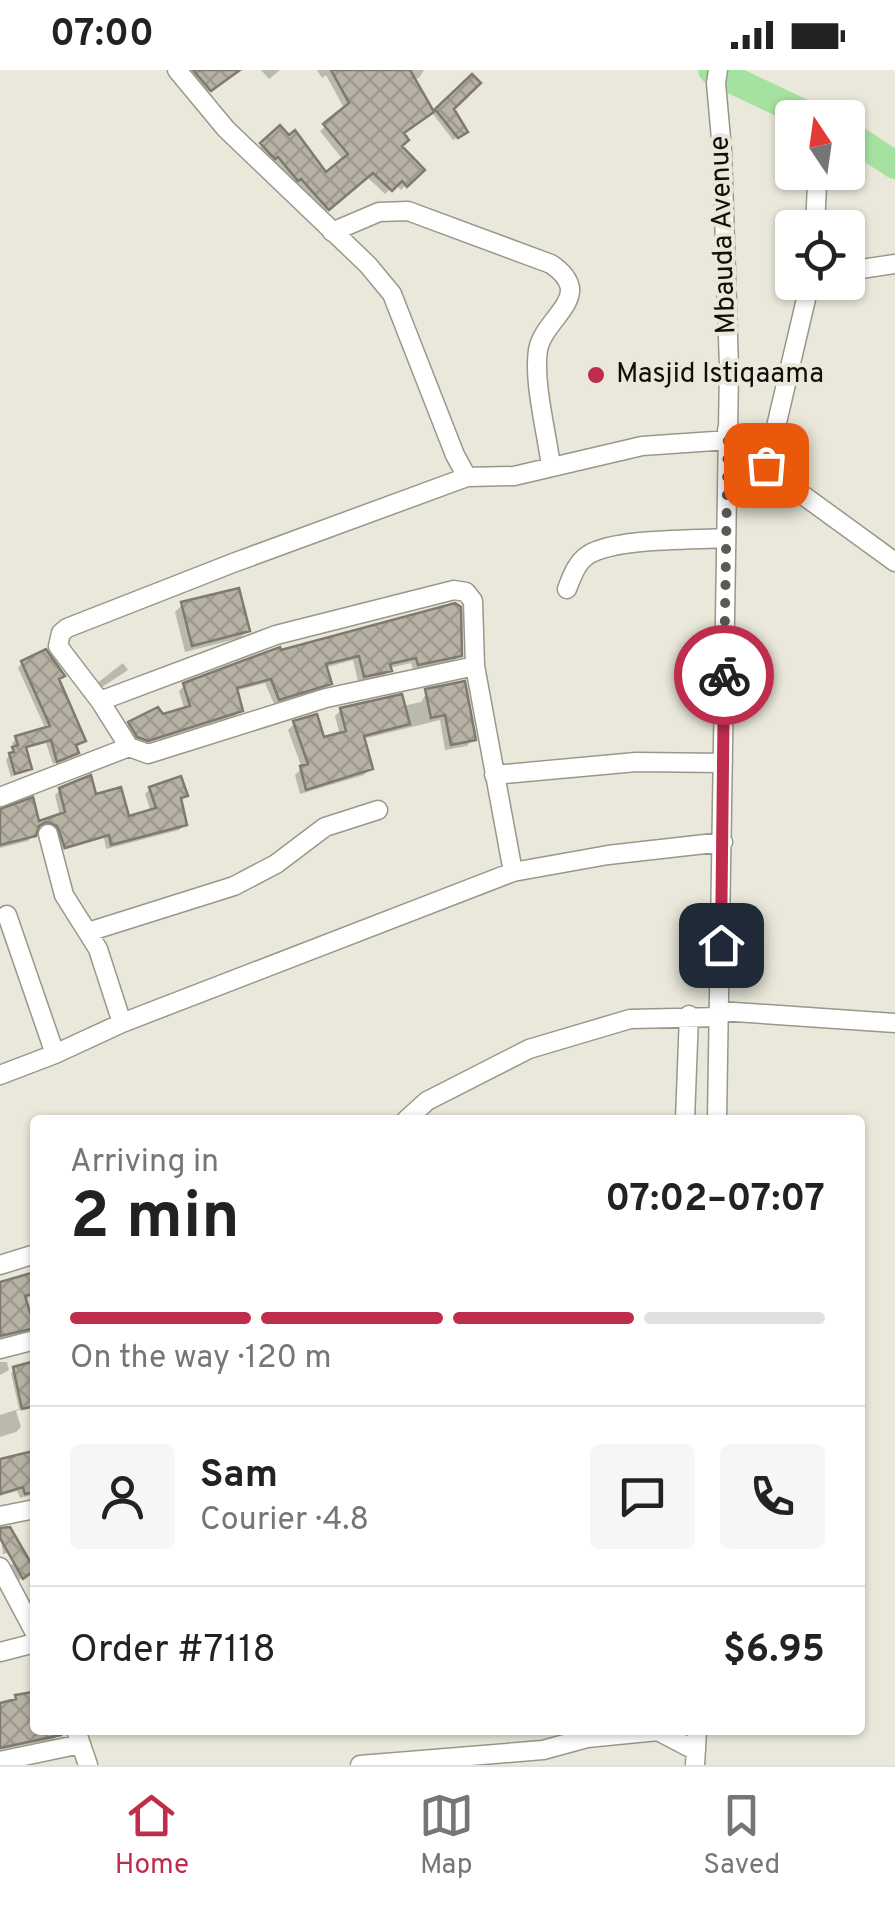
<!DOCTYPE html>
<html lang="en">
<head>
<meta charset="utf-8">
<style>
	body { margin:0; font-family:Overpass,sans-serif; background:#f6f6f6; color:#222; height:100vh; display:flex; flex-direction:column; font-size:38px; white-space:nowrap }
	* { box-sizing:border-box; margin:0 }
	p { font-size:32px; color:#767676 }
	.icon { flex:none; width:55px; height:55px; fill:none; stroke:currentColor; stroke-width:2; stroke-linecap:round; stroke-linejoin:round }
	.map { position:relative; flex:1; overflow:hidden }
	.details { position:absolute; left:30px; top:1045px; width:835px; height:620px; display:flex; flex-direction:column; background:#fff; border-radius:10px; box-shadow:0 2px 8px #0004 }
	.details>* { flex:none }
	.needle { width:65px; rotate:347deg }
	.tools { position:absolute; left:775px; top:30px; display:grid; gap:20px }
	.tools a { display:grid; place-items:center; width:90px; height:90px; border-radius:10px; background:#fff; box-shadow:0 2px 8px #0004; font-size:50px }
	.pin { position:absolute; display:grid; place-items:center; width:85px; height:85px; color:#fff; margin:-42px; border-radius:20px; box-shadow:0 5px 15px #0006 }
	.courier { position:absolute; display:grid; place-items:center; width:100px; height:100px; margin:-50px; border:8px solid #be2d4c; border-radius:50%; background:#fff; color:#222; box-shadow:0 2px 12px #0007 }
	.summary em { font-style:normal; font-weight:700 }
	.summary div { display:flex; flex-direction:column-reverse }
	.summary { display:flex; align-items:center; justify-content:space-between; height:170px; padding:0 40px }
	h1 { font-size:65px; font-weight:700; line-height:75px }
	.bar { display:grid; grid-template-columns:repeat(4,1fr); gap:15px 10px; align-content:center; height:120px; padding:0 40px }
	.bar i { height:12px; border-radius:8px; background:#e0e0e0 }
	.bar .selected { background:#be2d4c }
	.bar p { grid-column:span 4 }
	.line { display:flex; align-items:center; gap:25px; padding:0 40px; border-top:2px solid #e0e0e0 }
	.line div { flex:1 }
	.round { display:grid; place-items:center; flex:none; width:105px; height:105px; border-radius:10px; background:#f6f6f6 }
	.status { display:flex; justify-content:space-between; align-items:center; height:70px; padding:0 50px; background:#fff; direction:ltr }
	.status svg { height:28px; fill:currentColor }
	.tabs { display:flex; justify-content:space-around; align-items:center; height:140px; border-top:2px solid #e0e0e0; background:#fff; font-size:28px; color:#767676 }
	.tabs a { display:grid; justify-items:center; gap:5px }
	.tabs .selected { color:#be2d4c }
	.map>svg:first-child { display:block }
</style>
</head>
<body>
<div class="status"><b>07:00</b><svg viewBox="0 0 49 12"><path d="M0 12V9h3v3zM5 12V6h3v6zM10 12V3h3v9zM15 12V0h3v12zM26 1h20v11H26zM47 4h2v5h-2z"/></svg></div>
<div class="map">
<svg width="895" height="1695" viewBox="0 0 895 1695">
	<defs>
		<pattern id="building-cross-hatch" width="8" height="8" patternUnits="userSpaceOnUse" patternTransform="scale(2.5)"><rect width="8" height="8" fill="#b8b2a5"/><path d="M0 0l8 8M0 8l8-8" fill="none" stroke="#9d988d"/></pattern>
	</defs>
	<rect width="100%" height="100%" fill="#e9e8da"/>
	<path fill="#0003" d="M 184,0 L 239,0 L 204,25 Z
		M 261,0 L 280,0 L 269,9 Z
		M 317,0 L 424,0 L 419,8 L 412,9 L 399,77 L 421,100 L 401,120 L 395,114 L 385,124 L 367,107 L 323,144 L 257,80 L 280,58 L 326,106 L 344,91 L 320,61 L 345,40 L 326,5 L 322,8 Z
		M 472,7 L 451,39 L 461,65 L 453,70 L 433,44 Z
		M 183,534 L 247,561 L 240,568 L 185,582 L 175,542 Z
		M 279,580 L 460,585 L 454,591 L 413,600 L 411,593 L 389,598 L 384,606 L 358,611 L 353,590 L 324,598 L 329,613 L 323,619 L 274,634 L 265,613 L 235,621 L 241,640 L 235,646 L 141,675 L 132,672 L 124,659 L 129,654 L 185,641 L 179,621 L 185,615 Z
		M 22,593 L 57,611 L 83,670 L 74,677 L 76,682 L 72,687 L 53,694 L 46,673 L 24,679 L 29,698 L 11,707 L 6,690 L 14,679 L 12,673 L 17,668 L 46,660 L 18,598 Z
		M 123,593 L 128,600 L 99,619 L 96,614 Z
		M 427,622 L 473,669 L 467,676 L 445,680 L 440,650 L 363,669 L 370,699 L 364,705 L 300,724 L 295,705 L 302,698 L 288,660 L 294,654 L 323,670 L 340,665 L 335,646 L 341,640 L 403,636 L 421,632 Z
		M 150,719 L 185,725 L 179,731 L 185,755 L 179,760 L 106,779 L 104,768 L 60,781 L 53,761 L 39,756 L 28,771 L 0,778 L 0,741 L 37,754 L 60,746 L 55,725 L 60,720 L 94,727 L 127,749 L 151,742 L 145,724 Z
		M 0,1215 L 34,1222 L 26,1230 L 32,1257 L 24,1265 L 0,1271 Z
		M 0,1292 L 7,1292 L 9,1300 L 0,1305 Z
		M 14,1300 L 35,1302 L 35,1319 L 29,1320 L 32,1335 L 16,1341 L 21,1357 L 16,1362 L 0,1367 L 0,1345 L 19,1339 L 11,1303 Z
		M 31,1384 L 35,1424 L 20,1428 L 17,1421 L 0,1426 L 0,1392 Z
		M 0,1459 L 15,1481 L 3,1484 Z
		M 14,1492 L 32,1501 L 18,1511 L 10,1496 Z
		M 31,1625 L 35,1660 L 57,1660 L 58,1665 L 54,1669 L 0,1680 L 0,1634 Z"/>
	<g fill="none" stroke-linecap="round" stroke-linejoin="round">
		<path stroke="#a6e29f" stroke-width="28" d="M 712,0 L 813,48
			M 848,64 L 895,95"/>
	</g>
	<path fill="url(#building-cross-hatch)" stroke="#7f7a6e" stroke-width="2.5" d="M 193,0 L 240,0 L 211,21 Z
		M 331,0 L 410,0 L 434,42 L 404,63 L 409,70 L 402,76 L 425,100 L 407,117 L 402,111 L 392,121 L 373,103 L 329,140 L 301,109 L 298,111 L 278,87 L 275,89 L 260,73 L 280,55 L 289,65 L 295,60 L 326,102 L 348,84 L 323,54 L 349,33 Z
		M 472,4 L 481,13 L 454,39 L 468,62 L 458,68 L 435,39 Z
		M 239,518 L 250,561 L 192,576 L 181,532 Z
		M 455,533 L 461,537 L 462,586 L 418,595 L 416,588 L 390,594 L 392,601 L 364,607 L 359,586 L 326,594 L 332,614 L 279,630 L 271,609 L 237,618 L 243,641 L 148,671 L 137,667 L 128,652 L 158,637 L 163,644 L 190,636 L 183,613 L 280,577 L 281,580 Z
		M 46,579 L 65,606 L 59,609 L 86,671 L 76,675 L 79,683 L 57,692 L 51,670 L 26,677 L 32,699 L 15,704 L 9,683 L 14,682 L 12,677 L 18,675 L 15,666 L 50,656 L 21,591 Z
		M 465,611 L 476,670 L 451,675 L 445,645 L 431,648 L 425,619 Z
		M 402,624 L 410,654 L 364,666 L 373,699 L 306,720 L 300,696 L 308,694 L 293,651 L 317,644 L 324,667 L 346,661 L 340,638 Z
		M 91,705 L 96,724 L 121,717 L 129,746 L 156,738 L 149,717 L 181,706 L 188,726 L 181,728 L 187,755 L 111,775 L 109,765 L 65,778 L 57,756 L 46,752 L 39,756 L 36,766 L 0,775 L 0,739 L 33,727 L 39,751 L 65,742 L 59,718 Z
		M 31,1203 L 35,1223 L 25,1226 L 35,1258 L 0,1266 L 0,1212 Z
		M 35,1291 L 35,1318 L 31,1319 L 35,1336 L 22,1339 L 13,1297 Z
		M 33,1381 L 35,1422 L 25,1424 L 23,1417 L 0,1424 L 0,1389 Z
		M 10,1457 L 35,1500 L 23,1509 L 0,1468 L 0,1458 Z
		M 33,1622 L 35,1636 L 31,1637 L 35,1660 L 60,1660 L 61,1665 L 0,1678 L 0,1633 L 16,1629 L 15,1625 Z"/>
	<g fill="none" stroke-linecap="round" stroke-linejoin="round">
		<defs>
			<path id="minor" d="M 177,0 L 226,59 L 368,195 L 392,224 L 455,385 L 467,407 L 514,406 L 642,376 L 729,370
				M 815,158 L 817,114
				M 332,162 L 379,142 L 408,141 L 551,194 C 560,200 568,207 570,218 C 572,238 542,256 538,280 C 533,312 547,363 551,397
				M 848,201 L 895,194
				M 727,360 L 789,415 L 895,492
				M 767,395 L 810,212
				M 467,407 L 233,493 L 67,558 L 61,563 L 58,576 L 100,631 L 129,677 L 148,684 L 326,628 L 475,596
				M 567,519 C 572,506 577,492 588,485 C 615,468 692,470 725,468
				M 100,631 L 276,565 L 454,520 L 466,522 L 473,531 L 475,596 L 513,802
				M 494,705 L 636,692 L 723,693
				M 0,727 L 129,677
				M 48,764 L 64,825 L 98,879 L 122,953
				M 7,845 L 55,984
				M 88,862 L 234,816 L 276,794 L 325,757 L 378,740
				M 720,941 L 895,953
				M 0,1005 L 55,984 L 122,953 L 513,802 L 608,785 L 723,772
				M 406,1050 L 427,1031 L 529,979 L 630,949 L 720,947
				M 685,1050 L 689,945
				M 717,1050 L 729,298 L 722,80 L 716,13 L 718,0
				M 0,1195 L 35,1184
				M 0,1279 L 35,1270
				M 0,1446 L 35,1439
				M 0,1497 L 35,1563
				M 0,1582 L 35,1573
				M 76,1660 L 88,1695
				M 0,1691 L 81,1674
				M 360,1695 L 543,1680 L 587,1668 L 658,1661 L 696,1681
				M 695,1695 L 697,1660"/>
		</defs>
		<use href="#minor" stroke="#98988a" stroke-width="21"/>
		<use href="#minor" stroke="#fff" stroke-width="18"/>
	</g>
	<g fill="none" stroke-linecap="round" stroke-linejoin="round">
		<path stroke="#5b5b53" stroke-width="10" stroke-dasharray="0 18" d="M 724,605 L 728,360 L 766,395"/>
		<path stroke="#be2d4c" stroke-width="12" d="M 721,875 L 724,605"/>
	</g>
	<circle fill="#be2d4c" stroke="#e9e8da" stroke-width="4" cx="596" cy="305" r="10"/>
	<g text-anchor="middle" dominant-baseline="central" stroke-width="8" stroke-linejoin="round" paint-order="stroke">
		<g font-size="28" fill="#0f0f0a" stroke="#e9e8da">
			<text transform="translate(724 165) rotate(-92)">Mbauda Avenue</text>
		</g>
		<g font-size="28" fill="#0f0f0a" stroke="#e9e8da" text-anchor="start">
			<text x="616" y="305">Masjid Istiqaama</text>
		</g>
	</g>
</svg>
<div class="tools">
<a><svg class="needle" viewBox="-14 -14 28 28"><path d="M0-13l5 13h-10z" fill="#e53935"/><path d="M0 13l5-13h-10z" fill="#767676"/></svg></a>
<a><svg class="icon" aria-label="locate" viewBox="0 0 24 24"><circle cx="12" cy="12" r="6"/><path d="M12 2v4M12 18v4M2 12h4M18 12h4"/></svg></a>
</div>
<div class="pin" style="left:766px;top:395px;background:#ea580c"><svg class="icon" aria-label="bag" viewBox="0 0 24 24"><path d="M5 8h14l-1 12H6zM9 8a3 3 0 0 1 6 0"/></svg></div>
<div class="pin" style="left:721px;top:875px;background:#1f2937"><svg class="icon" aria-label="home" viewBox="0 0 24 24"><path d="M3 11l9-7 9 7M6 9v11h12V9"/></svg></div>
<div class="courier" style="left:724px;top:605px"><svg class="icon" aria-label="bike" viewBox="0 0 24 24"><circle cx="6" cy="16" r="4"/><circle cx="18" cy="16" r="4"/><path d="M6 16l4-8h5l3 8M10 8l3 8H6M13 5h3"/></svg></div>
<section class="details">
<div class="summary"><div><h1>2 min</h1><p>Arriving in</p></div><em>07:02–07:07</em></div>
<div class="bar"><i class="selected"></i><i class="selected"></i><i class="selected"></i><i></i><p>On the way · 120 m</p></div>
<div class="line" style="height:180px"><a class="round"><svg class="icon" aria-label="person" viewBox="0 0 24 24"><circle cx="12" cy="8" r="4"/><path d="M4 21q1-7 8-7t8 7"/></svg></a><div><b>Sam</b><p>Courier · 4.8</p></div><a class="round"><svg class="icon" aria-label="chat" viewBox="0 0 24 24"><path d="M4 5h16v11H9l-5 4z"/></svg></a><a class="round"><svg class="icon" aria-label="phone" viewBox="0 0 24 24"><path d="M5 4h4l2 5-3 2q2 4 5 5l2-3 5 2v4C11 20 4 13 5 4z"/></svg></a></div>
<div class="line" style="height:130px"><div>Order #7118</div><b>$6.95</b></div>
</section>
</div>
<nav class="tabs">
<a class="selected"><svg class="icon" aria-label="home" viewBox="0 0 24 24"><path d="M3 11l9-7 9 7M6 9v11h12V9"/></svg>Home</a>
<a><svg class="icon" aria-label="map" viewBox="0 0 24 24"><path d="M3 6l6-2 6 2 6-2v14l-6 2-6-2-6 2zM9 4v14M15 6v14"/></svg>Map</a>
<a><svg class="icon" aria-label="saved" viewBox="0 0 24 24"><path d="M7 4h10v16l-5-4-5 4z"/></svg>Saved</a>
</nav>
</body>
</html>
